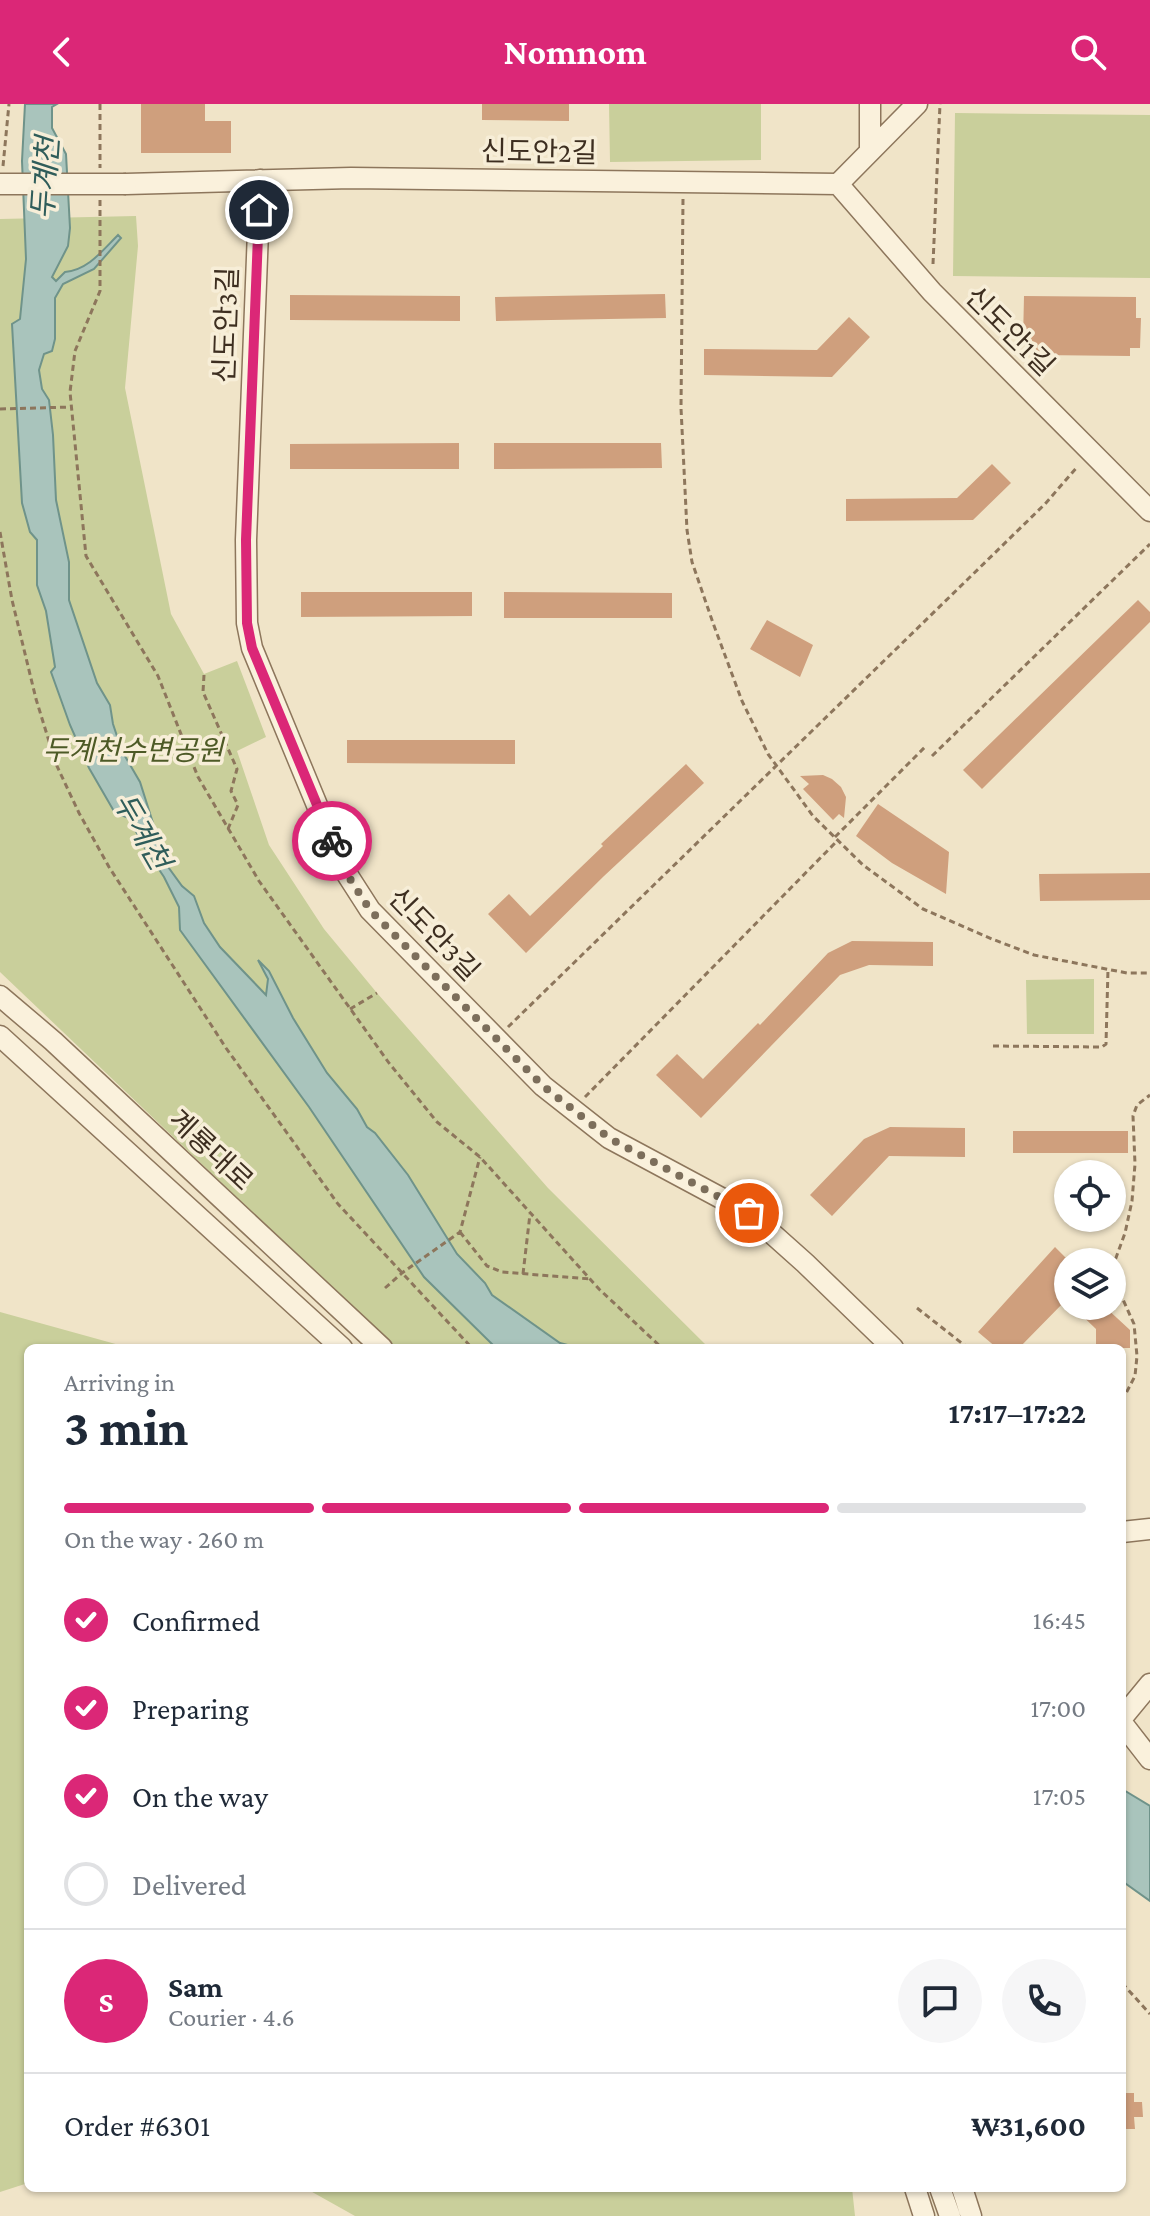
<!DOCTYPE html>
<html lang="en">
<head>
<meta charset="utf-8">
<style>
	body { margin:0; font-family:"Crimson Pro","Noto Sans KR",serif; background:#f6f6f7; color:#1f2937; height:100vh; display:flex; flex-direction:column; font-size:30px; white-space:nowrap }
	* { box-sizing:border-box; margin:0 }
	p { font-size:26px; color:#747a83 }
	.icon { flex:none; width:44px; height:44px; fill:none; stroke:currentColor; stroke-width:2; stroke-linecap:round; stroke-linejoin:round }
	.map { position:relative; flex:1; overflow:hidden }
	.sheet { position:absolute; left:24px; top:1240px; width:1102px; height:848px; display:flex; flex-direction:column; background:#fff; border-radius:12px; box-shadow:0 2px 6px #0004 }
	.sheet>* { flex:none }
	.controls { position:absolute; left:1054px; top:1056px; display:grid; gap:16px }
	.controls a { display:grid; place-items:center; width:72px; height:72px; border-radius:50%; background:#fff; box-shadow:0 2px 6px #0004; font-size:40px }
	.pin { position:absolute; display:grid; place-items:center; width:68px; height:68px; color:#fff; margin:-34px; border:4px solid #fff; border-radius:50%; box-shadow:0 2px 8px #0007 }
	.courier { position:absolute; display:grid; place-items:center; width:80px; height:80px; margin:-40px; border:6px solid #db2777; border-radius:50%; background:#fff; color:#222; box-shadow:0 2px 10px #0007 }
	.head em { font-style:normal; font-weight:700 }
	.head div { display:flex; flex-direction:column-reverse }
	.head { display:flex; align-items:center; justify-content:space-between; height:136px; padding:0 40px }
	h1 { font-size:52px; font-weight:700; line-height:60px }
	.bar { display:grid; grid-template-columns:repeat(4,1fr); gap:12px 8px; align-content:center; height:96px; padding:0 40px }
	.bar i { height:10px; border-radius:6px; background:#e0e1e3 }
	.bar .on { background:#db2777 }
	.bar p { grid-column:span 4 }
	.line { display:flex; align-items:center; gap:20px; padding:0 40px; border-top:2px solid #e0e1e3 }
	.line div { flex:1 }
	.round { display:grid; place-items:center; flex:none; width:84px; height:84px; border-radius:42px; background:#f6f6f7 }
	ol { padding:0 40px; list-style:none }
	li { display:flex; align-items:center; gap:24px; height:88px }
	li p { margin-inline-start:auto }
	li .icon { padding:8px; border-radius:50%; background:#db2777; color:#fff; stroke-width:4 }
	li:last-child { color:#747a83 }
	li i { width:44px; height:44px; border:4px solid #e0e1e3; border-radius:50% }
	header { display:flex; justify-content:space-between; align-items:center; height:104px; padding:0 40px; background:#db2777; color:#fff; font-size:36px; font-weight:700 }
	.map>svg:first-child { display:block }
</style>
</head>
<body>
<header><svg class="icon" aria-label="back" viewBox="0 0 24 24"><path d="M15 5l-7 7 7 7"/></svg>Nomnom<svg class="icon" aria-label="search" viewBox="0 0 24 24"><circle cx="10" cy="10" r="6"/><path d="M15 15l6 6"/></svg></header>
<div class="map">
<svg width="1150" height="2112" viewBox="0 0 1150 2112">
	<rect width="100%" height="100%" fill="#f0e4c8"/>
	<path fill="#c9cf9b" d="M 609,0 L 761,0 L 761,56 L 610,58 Z
		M 955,9 L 1150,11 L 1150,174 L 953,172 Z
		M 136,112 L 138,142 L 125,284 L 171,510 L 204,570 L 237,557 L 266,633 L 237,647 L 269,741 L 324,825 L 377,889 L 548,1084 L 709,1244 L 395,1244 L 0,868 L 0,115 Z
		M 1094,875 L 1094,930 L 1027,930 L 1026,876 Z
		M 0,1208 L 130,1244 L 28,1244 L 28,2079 L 0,2088 Z
		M 305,2084 L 852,2084 L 855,2112 L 355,2112 Z"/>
	<path fill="#a9c4bc" stroke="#6f938a" stroke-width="2" d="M 25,0 L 57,0 L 52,3 L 52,24 L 66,50 L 70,124 L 68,142 L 52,173 L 56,177 L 65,168 C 88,166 102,147 118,131 L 121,134 L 94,165 L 63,180 L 55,194 L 55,235 L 52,247 L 44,250 L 39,266 L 42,285 L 49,296 L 53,331 L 56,396 L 69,458 L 69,496 L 97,579 L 110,601 L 113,620 L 122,647 L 140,678 L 166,760 L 182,782 L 194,792 L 204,819 L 220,843 L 266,891 L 268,875 L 258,856 L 269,867 L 293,914 L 327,969 L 357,1005 L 367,1023 L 375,1029 L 408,1071 L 457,1150 L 485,1179 L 492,1191 L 560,1239 L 579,1244 L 496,1244 L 424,1173 L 309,1003 L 180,826 L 179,803 L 164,773 L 144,743 L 129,714 L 115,709 L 89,664 L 70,621 L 51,568 L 55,563 L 46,507 L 37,481 L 37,436 L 30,428 L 22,399 L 12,220 L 20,215 L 26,155 L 22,57 Z
		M 1122,1685 L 1150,1702 L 1150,1797 L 1122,1777 Z"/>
	<path fill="#cf9f7d" d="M 141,0 L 205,0 L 205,17 L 231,17 L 231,49 L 141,49 Z
		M 482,0 L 569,0 L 569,17 L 482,16 Z
		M 665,190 L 666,214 L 496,217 L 495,193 Z
		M 290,191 L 460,192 L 460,217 L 290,216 Z
		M 1024,192 L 1136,193 L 1136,214 L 1141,214 L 1140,244 L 1130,244 L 1130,252 L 1039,251 L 1023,236 Z
		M 849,213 L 870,233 L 832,273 L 704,271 L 704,245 L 817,246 Z
		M 459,339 L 459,365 L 290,365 L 290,340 Z
		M 494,339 L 661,339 L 662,364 L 494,365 Z
		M 992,360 L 1011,379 L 973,416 L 846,417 L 846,395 L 957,394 Z
		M 301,488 L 472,488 L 472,512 L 301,513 Z
		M 504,488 L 672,489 L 672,514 L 504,514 Z
		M 1138,496 L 1150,508 L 1150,518 L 982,685 L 963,666 Z
		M 767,516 L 813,541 L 800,573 L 750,545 Z
		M 347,636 L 515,636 L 515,660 L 347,659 Z
		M 686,660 L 704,679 L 604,772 L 526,849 L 488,810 L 509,790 L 530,812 L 603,742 L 601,740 Z
		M 823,671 L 832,675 L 841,683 L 846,693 L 844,714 L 839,710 L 833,716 L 803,685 L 809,680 L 800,672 Z
		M 878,700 L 949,748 L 946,790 L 892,759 L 856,732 Z
		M 1150,769 L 1150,796 L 1040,797 L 1039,770 Z
		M 852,837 L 933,838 L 933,862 L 869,861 L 840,871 L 701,1014 L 656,971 L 677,950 L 703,975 L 758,919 L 760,921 L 828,849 Z
		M 890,1023 L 965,1024 L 965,1053 L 889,1052 L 832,1112 L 810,1091 L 864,1035 Z
		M 1013,1027 L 1128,1027 L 1128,1049 L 1013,1049 Z
		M 1055,1143 L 1068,1156 L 1068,1194 L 1019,1244 L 997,1244 L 978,1228 Z
		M 1072,1202 L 1104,1202 L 1130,1226 L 1130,1244 L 1096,1244 L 1096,1225 Z
		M 1122,1989 L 1134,1989 L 1134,1998 L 1142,1998 L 1143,2013 L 1134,2013 L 1135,2025 L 1122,2025 Z"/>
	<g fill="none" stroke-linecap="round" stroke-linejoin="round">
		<defs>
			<path id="minor" d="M 870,0 L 870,46
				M 260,76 L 246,436 L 247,519 L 252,544 L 343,764 L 370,806 L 543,982 L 609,1034 L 749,1109 L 805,1159 L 893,1244
				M 126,80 L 351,74 L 838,80 L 917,0
				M 838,80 L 932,188 L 1150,407
				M 0,892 L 53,937 L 382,1244
				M 0,932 L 342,1244
				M 1122,1428 L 1150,1425
				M 1122,1614 L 1150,1580
				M 1122,1619 L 1150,1655
				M 915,2084 L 924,2112
				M 940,2084 L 950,2112
				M 962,2084 L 971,2112"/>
		</defs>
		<use href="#minor" stroke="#8d765c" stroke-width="23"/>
		<path stroke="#8d765c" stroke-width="3" stroke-dasharray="6 4" stroke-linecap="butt" d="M 100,0 L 100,64
			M 3,62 L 9,0
			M 683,95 L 681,304 L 687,426 L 692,458 L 713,519 L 742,597 L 768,650 L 813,712 L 863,761 L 923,805 L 992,835 L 1034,851 L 1127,869 L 1150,869
			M 100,96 L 100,187 L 75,247 L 70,288 L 86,452 L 158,572 L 198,673 L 259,777 L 389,959 L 437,1018 L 480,1053 L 599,1185 L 662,1244
			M 933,160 L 940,0
			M 0,305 L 72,303
			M 0,428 L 12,496 L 36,595 L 56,660 L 79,709 L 109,763 L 226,944 L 338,1100 L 472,1244
			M 204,571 L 203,588 L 237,665 L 231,687 L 238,701 L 228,725
			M 932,652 L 1150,440
			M 835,733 L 925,643
			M 350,905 L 377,889
			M 508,923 L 1045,400 L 1078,362
			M 993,942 L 1102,943 L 1106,940 L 1108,865
			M 585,993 L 838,736
			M 460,1128 L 487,1162 L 502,1168 L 590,1175
			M 523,1170 L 530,1110
			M 385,1184 L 402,1169 L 460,1128 L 480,1053
			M 917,1204 L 968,1244
			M 1122,1297 L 1135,1272 L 1137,1252 L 1134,1220 L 1116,1180 L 1113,1162 L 1125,1129 L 1132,1097 L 1135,1060 L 1133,1012 L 1137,1001 L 1150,991
			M 1122,1879 L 1150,1910"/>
		<use href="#minor" stroke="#faf1dc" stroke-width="20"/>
		<defs>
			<path id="minor-bridge" d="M 0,80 L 126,80"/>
		</defs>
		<use href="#minor-bridge" stroke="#8d765c" stroke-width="23" stroke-linecap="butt"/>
		<use href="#minor-bridge" stroke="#faf1dc" stroke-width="20"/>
	</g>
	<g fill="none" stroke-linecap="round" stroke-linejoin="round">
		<path stroke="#7c6e5b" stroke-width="8" stroke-dasharray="0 14.4" d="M 332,737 L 343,764 L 370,806 L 543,982 L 609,1034 L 749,1109"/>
		<path stroke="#db2777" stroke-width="10" d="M 259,106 L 246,436 L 247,519 L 252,544 L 332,737"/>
	</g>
	<g text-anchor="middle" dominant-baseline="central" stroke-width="7" stroke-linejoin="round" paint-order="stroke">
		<g font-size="28" fill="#3d2e20" stroke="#f7eed8">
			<text transform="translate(539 48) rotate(1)">신도안2길</text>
			<text transform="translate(226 221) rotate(-88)">신도안3길</text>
			<text transform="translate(1010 227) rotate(45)">신도안1길</text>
			<text transform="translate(434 830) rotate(46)">신도안3길</text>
			<text transform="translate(211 1046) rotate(43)">계룡대로</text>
		</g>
		<g font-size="28" font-style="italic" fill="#4d5a26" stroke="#f7eed8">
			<text x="133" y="646">두계천수변공원</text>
		</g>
		<g font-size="30" font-style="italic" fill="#2f5d5a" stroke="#f7eed8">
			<text transform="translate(45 74) rotate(-86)">두계천</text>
			<text transform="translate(142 727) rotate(60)">두계천</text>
		</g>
	</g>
</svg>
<div class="controls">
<a><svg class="icon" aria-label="locate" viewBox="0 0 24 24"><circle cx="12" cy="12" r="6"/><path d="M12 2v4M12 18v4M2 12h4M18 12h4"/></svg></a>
<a><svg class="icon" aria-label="layers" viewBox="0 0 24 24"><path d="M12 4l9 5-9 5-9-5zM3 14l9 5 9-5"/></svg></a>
</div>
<div class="pin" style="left:749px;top:1109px;background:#ea580c"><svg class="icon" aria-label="bag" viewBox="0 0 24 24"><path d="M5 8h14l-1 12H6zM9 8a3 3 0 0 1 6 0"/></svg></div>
<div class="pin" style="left:259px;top:106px;background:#1f2937"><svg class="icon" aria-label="home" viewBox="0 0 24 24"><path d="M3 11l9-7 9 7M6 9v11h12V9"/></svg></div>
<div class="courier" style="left:332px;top:737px"><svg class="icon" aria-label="bike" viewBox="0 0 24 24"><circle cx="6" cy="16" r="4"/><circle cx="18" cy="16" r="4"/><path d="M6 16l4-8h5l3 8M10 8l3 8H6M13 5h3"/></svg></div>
<section class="sheet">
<div class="head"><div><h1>3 min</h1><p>Arriving in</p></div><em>17:17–17:22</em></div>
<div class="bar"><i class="on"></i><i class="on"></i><i class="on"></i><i></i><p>On the way · 260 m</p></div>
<ol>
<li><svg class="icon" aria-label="check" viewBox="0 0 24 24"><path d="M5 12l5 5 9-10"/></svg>Confirmed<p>16:45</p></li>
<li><svg class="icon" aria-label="check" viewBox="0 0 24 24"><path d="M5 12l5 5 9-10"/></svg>Preparing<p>17:00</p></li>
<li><svg class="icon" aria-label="check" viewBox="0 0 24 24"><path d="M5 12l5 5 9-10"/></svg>On the way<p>17:05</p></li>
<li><i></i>Delivered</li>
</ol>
<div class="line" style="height:144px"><b class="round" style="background:#db2777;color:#fff">S</b><div><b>Sam</b><p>Courier · 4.6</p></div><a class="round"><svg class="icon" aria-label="chat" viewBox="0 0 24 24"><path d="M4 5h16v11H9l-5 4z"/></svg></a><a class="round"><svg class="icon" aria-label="phone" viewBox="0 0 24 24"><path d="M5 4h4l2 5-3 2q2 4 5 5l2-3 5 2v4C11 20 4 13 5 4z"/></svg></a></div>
<div class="line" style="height:104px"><div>Order #6301</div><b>₩31,600</b></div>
</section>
</div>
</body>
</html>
